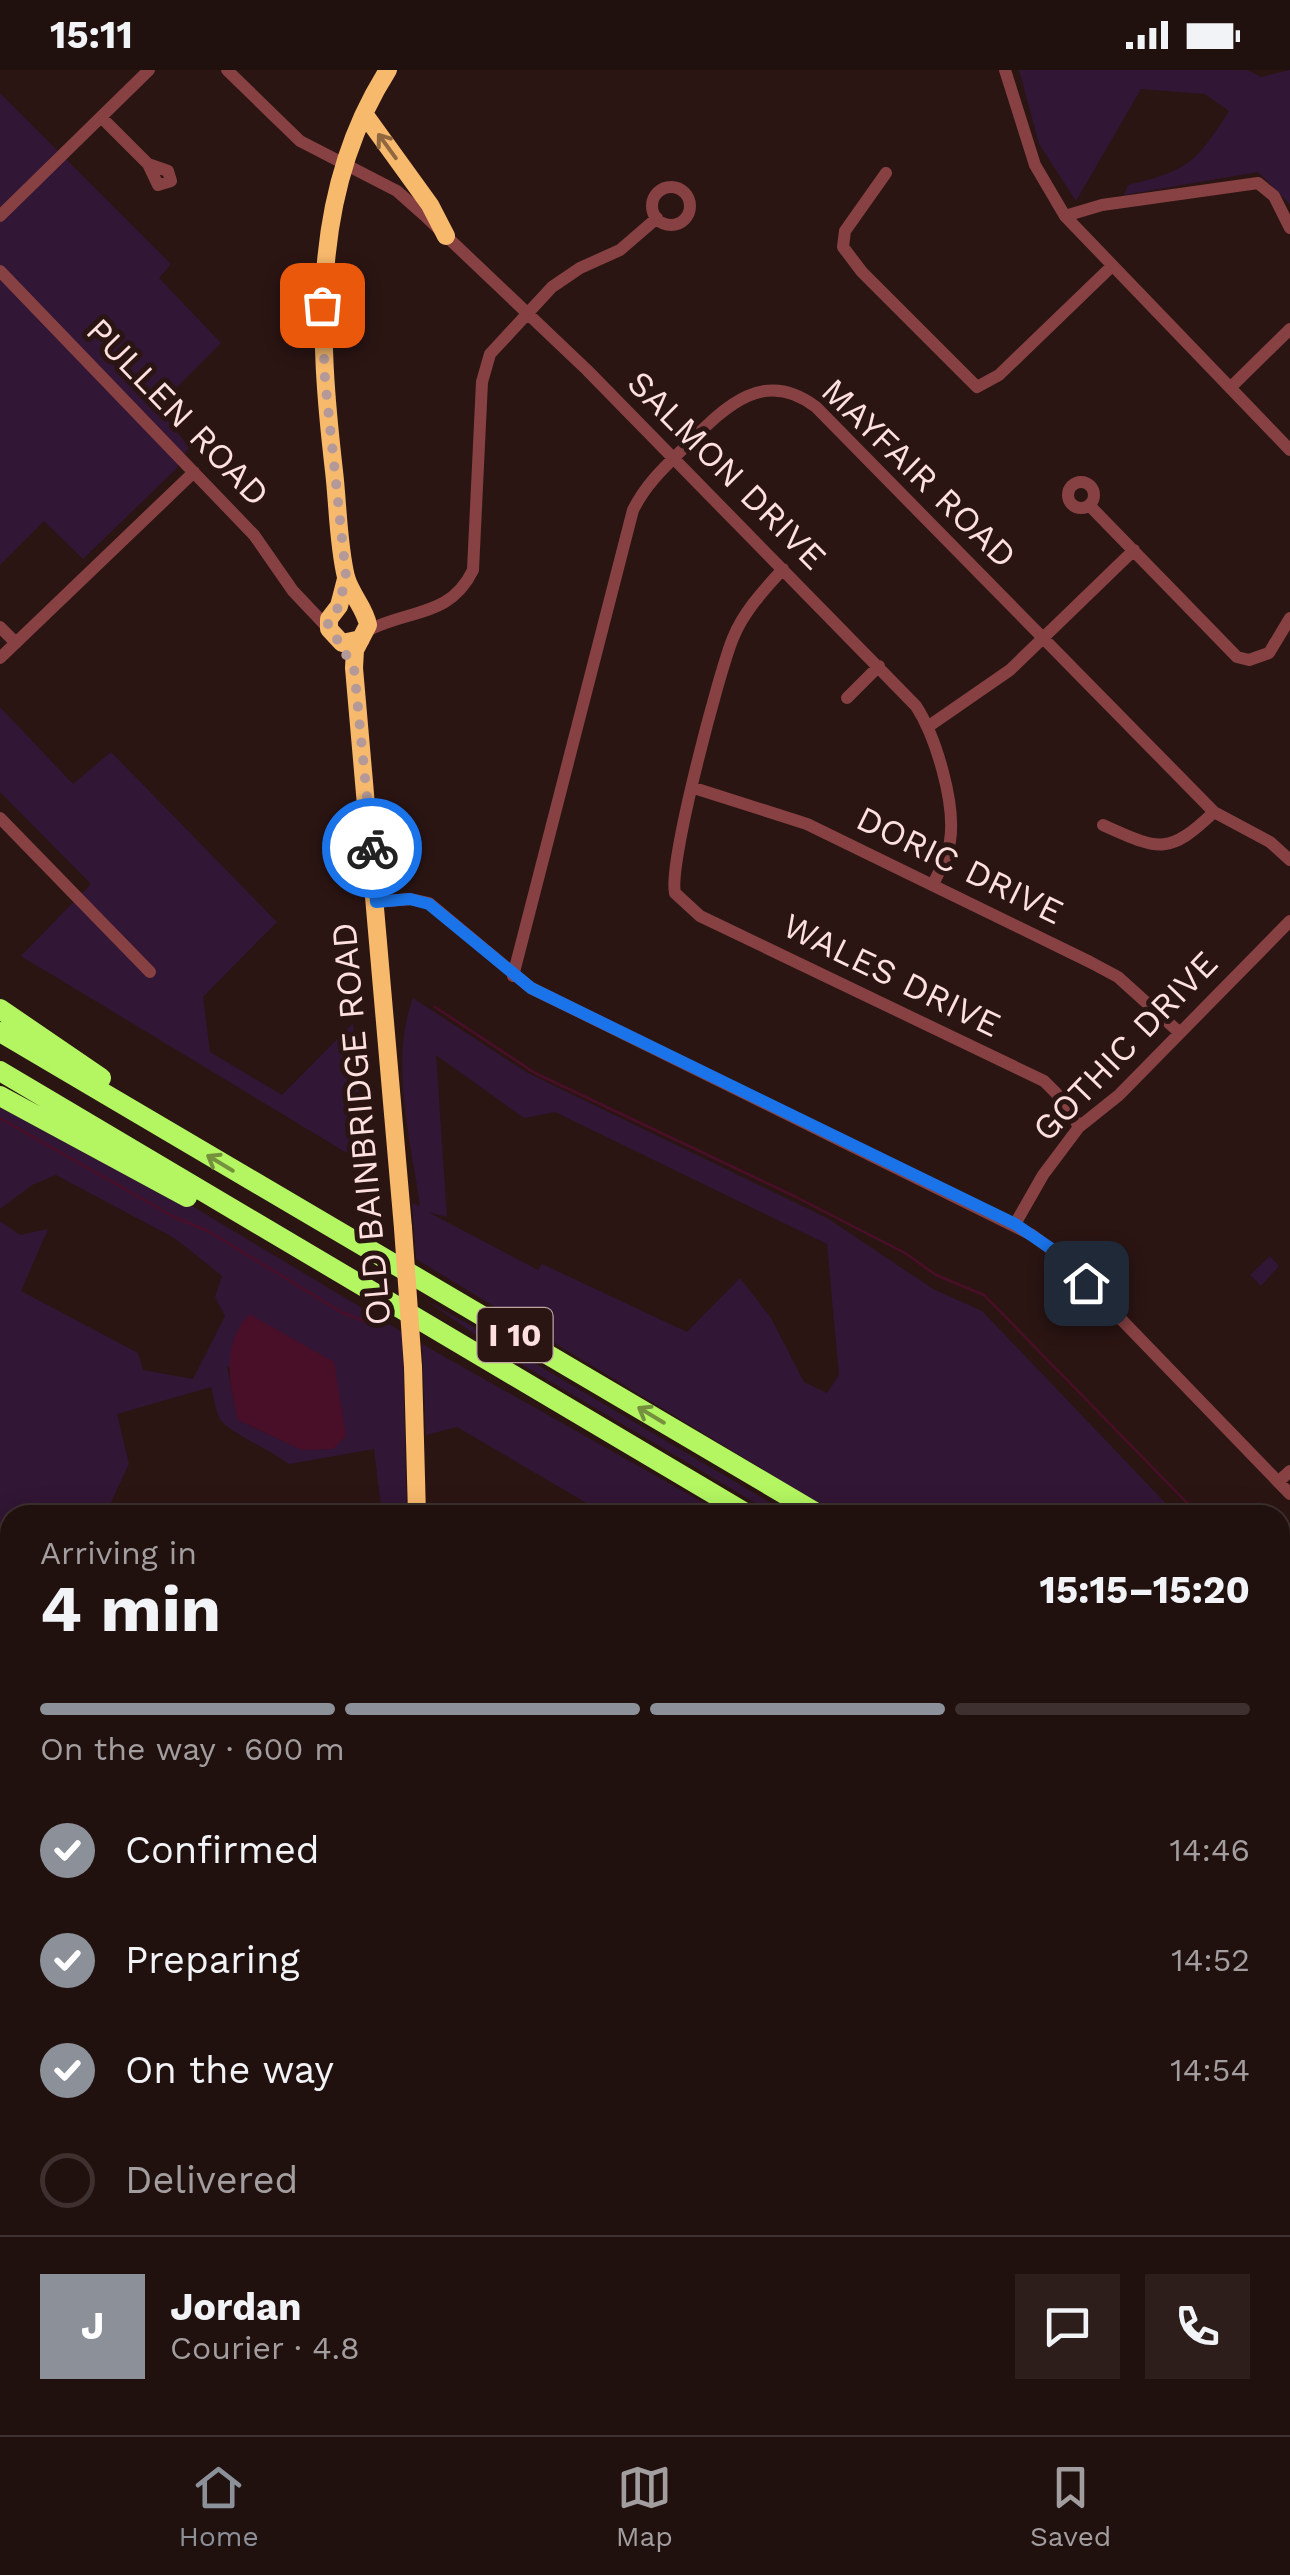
<!DOCTYPE html>
<html lang="en">
<head>
<meta charset="utf-8">
<style>
	body { margin:0; font-family:"Work Sans",sans-serif; background:#2d1e1c; color:#f1f3f6; height:100vh; display:flex; flex-direction:column; font-size:38px; white-space:nowrap }
	* { box-sizing:border-box; margin:0 }
	p { font-size:32px; color:#a29d9e }
	.icon { flex:none; width:55px; height:55px; fill:none; stroke:currentColor; stroke-width:2; stroke-linecap:round; stroke-linejoin:round }
	.map { position:relative; flex:1; overflow:hidden }
	.side { position:absolute; left:0px; top:1435px; width:1290px; height:930px; display:flex; flex-direction:column; background:#20100e; border-radius:30px 30px 0 0; box-shadow:0 5px 25px #0003,0 0 0 2px #3d302e }
	.side>* { flex:none }
	.pin { position:absolute; display:grid; place-items:center; width:85px; height:85px; color:#fff; margin:-42px; border-radius:20px; box-shadow:0 5px 15px #0006 }
	.courier { position:absolute; display:grid; place-items:center; width:100px; height:100px; margin:-50px; border:8px solid #1a73e8; border-radius:50%; background:#fff; color:#222; box-shadow:0 2px 12px #0007 }
	.head em { font-style:normal; font-weight:700 }
	.head div { display:flex; flex-direction:column-reverse }
	.head { display:flex; align-items:center; justify-content:space-between; height:170px; padding:0 40px }
	h1 { font-size:65px; font-weight:700; line-height:75px }
	.bar { display:grid; grid-template-columns:repeat(4,1fr); gap:15px 10px; align-content:center; height:120px; padding:0 40px }
	.bar i { height:12px; border-radius:8px; background:#3d302e }
	.bar .current { background:#8c9099 }
	.bar p { grid-column:span 4 }
	.line { display:flex; align-items:center; gap:25px; padding:0 40px; border-top:2px solid #3d302e }
	.line div { flex:1 }
	.round { display:grid; place-items:center; flex:none; width:105px; height:105px; border-radius:0px; background:#2d1e1c }
	ol { padding:0 40px; list-style:none }
	li { display:flex; align-items:center; gap:30px; height:110px }
	li p { margin-inline-start:auto }
	li .icon { padding:10px; border-radius:50%; background:#8c9099; color:#fff; stroke-width:4 }
	li:last-child { color:#a29d9e }
	li i { width:55px; height:55px; border:5px solid #3d302e; border-radius:50% }
	.status { display:flex; justify-content:space-between; align-items:center; height:70px; padding:0 50px; background:#20100e; direction:ltr }
	.status svg { height:28px; fill:currentColor }
	.menu { display:flex; justify-content:space-around; align-items:center; height:140px; border-top:2px solid #3d302e; background:#20100e; font-size:28px; color:#a29d9e }
	.menu a { display:grid; justify-items:center; gap:5px }
	.menu .current { color:#8c9099 }
	.map>svg:first-child { display:block }
</style>
</head>
<body>
<div class="status"><b>15:11</b><svg viewBox="0 0 49 12"><path d="M0 12V9h3v3zM5 12V6h3v6zM10 12V3h3v9zM15 12V0h3v12zM26 1h20v11H26zM47 4h2v5h-2z"/></svg></div>
<div class="map">
<svg width="1290" height="2365" viewBox="0 0 1290 2365">
	<rect width="100%" height="100%" fill="#2b1513"/>
	<path fill="#321635" fill-rule="evenodd" d="M 1019,0 L 1247,0 L 1261,7 L 1290,0 L 1290,134 L 1258,102 L 1124,125 L 1128,115 C 1189,100 1195,94 1229,41 L 1205,24 L 1141,19 L 1076,131 L 1039,74 Z
		M 0,23 L 171,194 L 159,208 L 221,273 L 157,337 L 189,377 L 176,399 L 83,489 L 44,451 L 0,495 Z
		M 0,637 L 73,714 L 111,682 L 277,852 L 203,927 L 210,982 L 282,1025 L 353,953 L 365,1094 L 21,886 L 91,814 L 0,722 Z
		M 413,928 L 526,1002 L 827,1148 L 933,1219 L 982,1241 L 1177,1445 L 838,1445 L 416,1189 L 412,1133 L 420,1136 C 411,1071 389,991 413,928 ZM 436,985 L 524,1048 L 555,1042 L 827,1174 L 839,1305 L 827,1323 L 804,1312 L 771,1248 L 740,1208 L 687,1262 L 542,1194 L 538,1200 L 428,1142 L 447,1147 Z
		M 0,1032 L 132,1100 L 402,1262 L 407,1445 L 382,1445 L 374,1379 L 289,1394 C 272,1381 227,1361 220,1349 C 215,1340 214,1327 211,1317 L 117,1344 L 129,1394 L 105,1445 L 10,1445 L 10,1523 L 0,1523 L 0,1151 L 20,1165 L 48,1159 L 21,1221 L 138,1283 L 143,1300 L 193,1309 L 225,1246 L 215,1227 L 222,1206 L 176,1169 L 56,1105 L 32,1115 L 0,1139 ZM 227,1296 L 346,1366 L 333,1379 L 302,1380 L 238,1350 Z
		M 1270,1186 L 1279,1196 L 1261,1216 L 1250,1205 Z
		M 427,1231 L 470,1255 L 791,1445 L 776,1445 L 499,1281 Z
		M 422,1274 L 725,1445 L 607,1445 L 457,1357 L 426,1365 Z
		M 1290,1564 L 1290,1723 L 1280,1716 L 1280,1565 Z
		M 10,1609 L 10,1672 L 0,1659 L 0,1619 Z
		M 10,1675 L 3,1734 L 10,1736 L 10,1939 L 0,1948 L 0,1681 Z
		M 1280,1789 L 1290,1796 L 1290,1855 L 1280,1849 Z
		M 887,2355 L 1029,2355 L 1017,2365 L 902,2365 Z"/>
	<path fill="#490f28" d="M 249,1244 L 334,1292 L 346,1366 L 333,1379 L 302,1380 L 238,1350 C 229,1312 221,1276 249,1244 Z"/>
	<g fill="none" stroke-linecap="round" stroke-linejoin="round">
		<path stroke="#490f28" stroke-width="2.5" d="M 435,937 L 535,1003 L 794,1126 L 905,1183 L 936,1205 L 984,1225 L 1199,1445
			M 0,1048 L 174,1147 L 208,1161 L 341,1242 L 364,1251
			M 1280,1533 L 1280,1534
			M 1286,1541 L 1290,1549"/>
		<path stroke="#874143" stroke-width="12" d="M 227,0 L 300,71 L 397,121 L 424,145 L 587,300 L 916,636 C 936,667 956,734 950,771 C 948,786 940,800 933,814
			M 1005,0 L 1035,95 L 1065,146 L 1290,380
			M 101,47 L 148,94 L 168,101 L 171,111 L 158,115 L 148,94
			M 886,103 L 845,161 L 843,177 L 862,202 L 977,317 L 999,305 L 1111,197
			M652 136a19 19 0 1 1 38 0a19 19 0 1 1-38 0Z
			M 0,146 L 149,0
			M 1065,146 L 1102,135 L 1258,113 L 1274,126 L 1290,158
			M 0,201 L 254,465 L 293,521 L 329,559
			M 1230,318 L 1290,259
			M1068 425a13 13 0 1 1 26 0a13 13 0 1 1-26 0Z
			M 1089,435 L 1237,587 L 1249,590 L 1269,583 L 1290,548
			M 783,499 C 764,520 744,541 733,568 C 719,602 668,794 675,823 L 700,846 L 1044,1011 L 1064,1031 L 1079,1057
			M 0,557 L 16,573
			M 367,561 C 408,539 450,548 473,500 L 482,312 L 490,284 L 552,217 L 580,198 L 620,180 L 657,148
			M 0,588 L 194,402
			M 847,628 L 879,596
			M 929,656 L 1010,600 L 1134,480
			M 694,718 L 807,754 L 1090,892 L 1118,907 L 1180,963
			M 0,748 L 150,902
			M 1103,755 C 1159,780 1168,786 1214,742
			M 376,832 L 410,829 L 429,833 L 531,918 L 1032,1165 L 1059,1185 L 1290,1424
			M 513,906 L 633,440 C 647,412 667,395 689,373 C 725,337 764,297 816,337 L 1214,742 L 1270,772 L 1290,790
			M 1015,1154 L 1043,1105 L 1079,1057 L 1119,1025 L 1290,851
			M 1278,1412 L 1290,1401
			M 0,2027 L 10,2018
			M 0,2076 L 10,2086
			M 1280,2144 L 1281,2151
			M 1280,2333 L 1290,2340
			M 0,2353 L 10,2343
			M 765,2355 L 782,2365
			M 414,2365 L 419,2355
			M 593,2365 L 597,2355
			M 1165,2365 L 1172,2355"/>
		<path stroke="#f7b96c" stroke-width="18" d="M 388,0 C 310,122 318,263 334,401 C 338,435 338,474 346,507 C 351,525 365,538 368,555 L 355,580 L 354,598 L 403,1158
			M 365,45 L 430,135 L 446,166
			M 346,509 L 339,536 L 329,549 L 329,559 L 342,573 L 361,569
			M 413,1297 L 417,1445
			M 308,2365 L 311,2355"/>
		<path stroke="#b3f661" stroke-width="20" d="M 0,939 L 101,1008
			M 0,962 L 820,1445
			M 0,1001 L 749,1445
			M 0,1026 L 187,1127
			M 1280,1733 L 1290,1740
			M 1280,1772 L 1290,1779"/>
		<path stroke="#f7b96c" stroke-width="18" d="M 403,1158 L 413,1297"/>
	</g>
	<defs><path id="oneway-shaft" d="M-6 0H5M1.5-3L5.5 0L1.5 3" fill="none" stroke-width="1.6" stroke-linecap="round" stroke-linejoin="round" transform="scale(2.5)"/></defs>
	<use stroke="#916740" href="#oneway-shaft" transform="translate(387 76) rotate(-126)"/>
	<g stroke="#76913e">
		<use href="#oneway-shaft" transform="translate(220 1093) rotate(-149)"/>
		<use href="#oneway-shaft" transform="translate(651 1345) rotate(-149)"/>
	</g>
	<g fill="none" stroke-linecap="round" stroke-linejoin="round">
		<path stroke="#b49998" stroke-width="10" stroke-dasharray="0 18" d="M 322,235 L 325,310 L 346,506 L 339,536 L 328,554 L 354,598 L 372,778"/>
		<path stroke="#1a73e8" stroke-width="12" d="M 372,778 L 376,832 L 410,829 L 429,834 L 531,918 L 1015,1154 L 1059,1184 L 1086,1213"/>
	</g>
	<g text-anchor="middle" dominant-baseline="central" stroke-width="10" stroke-linejoin="round" paint-order="stroke">
		<rect fill="#2b1513" stroke="#bea3a2" stroke-width="2.5" x="477.5" y="1238" width="75" height="54" rx="8"/>
		<g font-size="32" font-weight="bold" fill="#fde0df">
			<text x="515" y="1265">I 10</text>
		</g>
		<g font-size="35" fill="#fde0df" stroke="#2b1513">
			<text transform="translate(178 342) rotate(46)">PULLEN ROAD</text>
			<text transform="translate(727 400) rotate(45)">SALMON DRIVE</text>
			<text transform="translate(919 403) rotate(44)">MAYFAIR ROAD</text>
			<text transform="translate(960 795) rotate(26)">DORIC DRIVE</text>
			<text transform="translate(892 905) rotate(26)">WALES DRIVE</text>
			<text transform="translate(1125 976) rotate(-46)">GOTHIC DRIVE</text>
			<text transform="translate(361 1054) rotate(-95)">OLD BAINBRIDGE ROAD</text>
		</g>
	</g>
</svg>
<div class="pin" style="left:322px;top:235px;background:#ea580c"><svg class="icon" aria-label="bag" viewBox="0 0 24 24"><path d="M5 8h14l-1 12H6zM9 8a3 3 0 0 1 6 0"/></svg></div>
<div class="pin" style="left:1086px;top:1213px;background:#1f2937"><svg class="icon" aria-label="home" viewBox="0 0 24 24"><path d="M3 11l9-7 9 7M6 9v11h12V9"/></svg></div>
<div class="courier" style="left:372px;top:778px"><svg class="icon" aria-label="bike" viewBox="0 0 24 24"><circle cx="6" cy="16" r="4"/><circle cx="18" cy="16" r="4"/><path d="M6 16l4-8h5l3 8M10 8l3 8H6M13 5h3"/></svg></div>
<section class="side">
<div class="head"><div><h1>4 min</h1><p>Arriving in</p></div><em>15:15–15:20</em></div>
<div class="bar"><i class="current"></i><i class="current"></i><i class="current"></i><i></i><p>On the way · 600 m</p></div>
<ol>
<li><svg class="icon" aria-label="check" viewBox="0 0 24 24"><path d="M5 12l5 5 9-10"/></svg>Confirmed<p>14:46</p></li>
<li><svg class="icon" aria-label="check" viewBox="0 0 24 24"><path d="M5 12l5 5 9-10"/></svg>Preparing<p>14:52</p></li>
<li><svg class="icon" aria-label="check" viewBox="0 0 24 24"><path d="M5 12l5 5 9-10"/></svg>On the way<p>14:54</p></li>
<li><i></i>Delivered</li>
</ol>
<div class="line" style="height:180px"><b class="round" style="background:#8c9099;color:#fff">J</b><div><b>Jordan</b><p>Courier · 4.8</p></div><a class="round"><svg class="icon" aria-label="chat" viewBox="0 0 24 24"><path d="M4 5h16v11H9l-5 4z"/></svg></a><a class="round"><svg class="icon" aria-label="phone" viewBox="0 0 24 24"><path d="M5 4h4l2 5-3 2q2 4 5 5l2-3 5 2v4C11 20 4 13 5 4z"/></svg></a></div>
</section>
</div>
<nav class="menu">
<a class="current"><svg class="icon" aria-label="home" viewBox="0 0 24 24"><path d="M3 11l9-7 9 7M6 9v11h12V9"/></svg>Home</a>
<a><svg class="icon" aria-label="map" viewBox="0 0 24 24"><path d="M3 6l6-2 6 2 6-2v14l-6 2-6-2-6 2zM9 4v14M15 6v14"/></svg>Map</a>
<a><svg class="icon" aria-label="saved" viewBox="0 0 24 24"><path d="M7 4h10v16l-5-4-5 4z"/></svg>Saved</a>
</nav>
</body>
</html>
